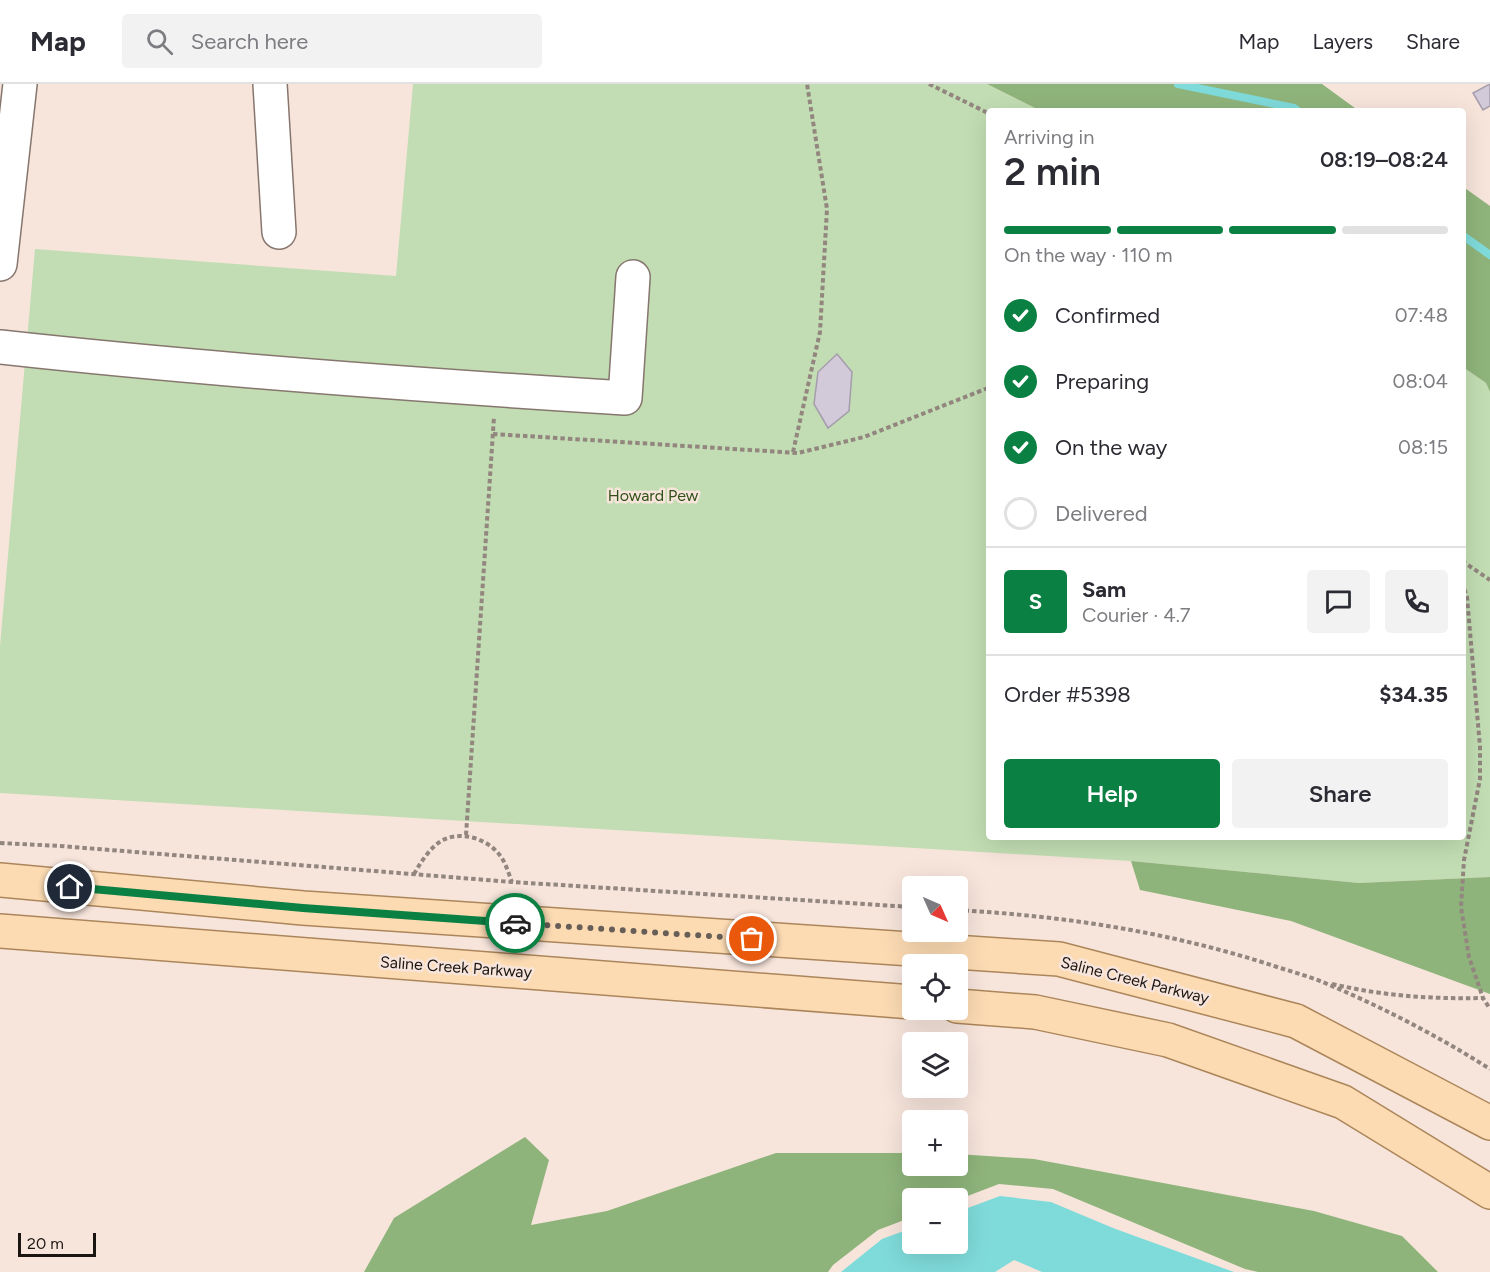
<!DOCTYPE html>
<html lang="en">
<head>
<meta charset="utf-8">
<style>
	body { margin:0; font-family:Figtree,sans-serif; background:#f2f2f3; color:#2b2b33; height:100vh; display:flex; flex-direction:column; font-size:22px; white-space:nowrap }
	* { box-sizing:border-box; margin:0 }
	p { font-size:20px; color:#7c7c81 }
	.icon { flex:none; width:33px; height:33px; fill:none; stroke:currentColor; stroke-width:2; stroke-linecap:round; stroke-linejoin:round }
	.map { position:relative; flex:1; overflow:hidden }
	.panel { position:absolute; left:986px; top:24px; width:480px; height:732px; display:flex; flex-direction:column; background:#fff; border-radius:6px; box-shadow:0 6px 24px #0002 }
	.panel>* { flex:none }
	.needle { width:39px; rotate:135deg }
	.controls { position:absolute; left:902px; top:792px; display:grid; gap:12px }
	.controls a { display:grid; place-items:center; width:66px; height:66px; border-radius:6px; background:#fff; box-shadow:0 6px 24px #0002; font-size:30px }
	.scale { position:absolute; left:18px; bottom:15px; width:78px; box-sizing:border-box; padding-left:6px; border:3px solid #1b1511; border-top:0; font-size:16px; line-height:21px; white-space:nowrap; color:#1b1511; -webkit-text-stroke:4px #f7e5dc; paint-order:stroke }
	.pin { position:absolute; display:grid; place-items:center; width:51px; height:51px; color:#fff; margin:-26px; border:3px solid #fff; border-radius:50%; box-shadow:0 2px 6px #0007 }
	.courier { position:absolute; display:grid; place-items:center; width:60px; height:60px; margin:-30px; border:4px solid #0b8043; border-radius:50%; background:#fff; color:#222; box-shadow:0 2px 8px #0007 }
	.summary em { font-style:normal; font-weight:600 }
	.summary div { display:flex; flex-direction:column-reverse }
	.summary { display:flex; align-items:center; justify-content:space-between; height:102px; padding:0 18px }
	h1 { font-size:39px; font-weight:600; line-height:45px }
	.bar { display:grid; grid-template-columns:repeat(4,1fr); gap:9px 6px; align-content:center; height:72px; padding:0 18px }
	.bar i { height:8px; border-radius:4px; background:#e1e1e2 }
	.bar .current { background:#0b8043 }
	.bar p { grid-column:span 4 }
	.line { display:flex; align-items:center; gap:15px; padding:0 18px; border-top:2px solid #e1e1e2 }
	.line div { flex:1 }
	.round { display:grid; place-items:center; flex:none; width:63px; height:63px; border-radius:6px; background:#f2f2f3 }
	ol { padding:0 18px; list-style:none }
	li { display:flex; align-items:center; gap:18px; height:66px }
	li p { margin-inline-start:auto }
	li .icon { padding:6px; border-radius:50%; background:#0b8043; color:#fff; stroke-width:4 }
	li:last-child { color:#7c7c81 }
	li i { width:33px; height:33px; border:3px solid #e1e1e2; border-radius:50% }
	.action { display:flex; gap:12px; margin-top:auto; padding:12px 18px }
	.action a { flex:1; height:69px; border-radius:6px; background:#0b8043; color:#fff; font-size:24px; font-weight:600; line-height:69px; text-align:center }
	.action a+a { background:#f2f2f3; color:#2b2b33 }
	header { display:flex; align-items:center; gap:36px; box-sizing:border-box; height:84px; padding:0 30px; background:#fff; border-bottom:2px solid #e1e1e2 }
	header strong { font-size:28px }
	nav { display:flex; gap:33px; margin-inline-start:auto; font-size:21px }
	.search { width:420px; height:54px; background:#f2f2f3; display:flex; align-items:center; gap:15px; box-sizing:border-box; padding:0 21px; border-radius:6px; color:#7c7c81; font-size:22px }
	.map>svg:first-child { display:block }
</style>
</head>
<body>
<header>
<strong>Map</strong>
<div class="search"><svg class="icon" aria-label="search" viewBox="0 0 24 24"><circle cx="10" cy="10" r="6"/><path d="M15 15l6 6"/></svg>Search here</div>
<nav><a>Map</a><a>Layers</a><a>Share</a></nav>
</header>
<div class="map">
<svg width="1490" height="1188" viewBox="0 0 1490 1188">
	<rect width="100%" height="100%" fill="#f7e5dc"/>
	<path fill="#c2ddb3" d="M 413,0 L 987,0 L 1041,27 L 988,27 L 988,753 L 1462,753 L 1463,283 L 1486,299 L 1490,308 L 1490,793 L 1359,799 L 1131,777 L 0,709 L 0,562 L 35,165 L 396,192 Z"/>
	<path fill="#8fb47b" d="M 987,0 L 1322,0 L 1359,27 L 1041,27 Z
		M 1462,102 L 1490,122 L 1490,308 L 1486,299 L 1463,283 Z
		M 1131,777 L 1359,799 L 1490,793 L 1490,910 L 1291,837 L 1140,806 Z
		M 525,1053 L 549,1076 L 531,1141 L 607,1127 L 776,1069 L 912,1069 L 912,1082 L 957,1082 L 957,1070 L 1034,1075 L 1314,1127 L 1402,1152 L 1438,1188 L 1258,1188 L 1245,1185 L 1053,1105 L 999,1100 L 957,1116 L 957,1114 L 912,1114 L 912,1133 L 878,1146 L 833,1181 L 828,1188 L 364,1188 L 394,1134 Z"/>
	<path fill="#7fdbda" d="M 1000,1112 L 1051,1118 L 1113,1144 L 1234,1188 L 1042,1188 L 1014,1176 L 995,1188 L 841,1188 L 882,1155 L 912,1144 L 912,1160 L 957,1160 L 957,1128 Z"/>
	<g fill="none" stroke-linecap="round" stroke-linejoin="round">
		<path stroke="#7fdbda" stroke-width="8" d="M 1178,0 L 1294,24 L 1298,27
			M 1462,151 L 1490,171"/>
	</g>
	<path fill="#d2cad9" stroke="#a59dac" stroke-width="1.5" d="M 1490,0 L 1490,22 L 1483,26 L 1473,9 Z
		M 837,270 L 852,288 L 849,327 L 828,344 L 814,320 L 818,288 Z"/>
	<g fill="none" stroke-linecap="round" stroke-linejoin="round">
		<defs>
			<path id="minor" d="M 270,0 L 279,148
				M 0,180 L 20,0
				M 0,263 C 208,286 417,301 625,314 L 633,193"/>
			<path id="major" d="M 0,796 L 303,824 L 1059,875 L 1296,937 L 1490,1039
				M 0,847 L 912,918
				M 957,922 L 1035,928 L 1168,956 L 1343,1018 L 1490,1108"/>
		</defs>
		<use href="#minor" stroke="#86766e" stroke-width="36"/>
		<use href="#major" stroke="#ac865a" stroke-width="36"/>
		<path stroke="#92867f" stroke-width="4" stroke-dasharray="4.5 3" stroke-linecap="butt" d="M 929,0 L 988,29
			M 493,350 L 798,369 L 864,353 L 988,304
			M 793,368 L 820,248 L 827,125 L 807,0
			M 1462,477 L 1490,496
			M 1462,498 L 1467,513 L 1480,663 L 1480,695 L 1464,776 L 1461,823 L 1469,873 L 1483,914 L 1490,925
			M 466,751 L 494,333
			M 0,759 L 60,762 L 512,798 L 912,823
			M 414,790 C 421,778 429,765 441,757 C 462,745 492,756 503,776 C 507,783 509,791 512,798
			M 957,826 C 1063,832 1163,847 1265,879 C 1285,886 1306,891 1325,899 C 1382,923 1438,952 1490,985
			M 1332,900 C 1385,912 1428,915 1483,914"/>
		<use href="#minor" stroke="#fff" stroke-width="33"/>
		<use href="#major" stroke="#fcdbb3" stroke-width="33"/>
	</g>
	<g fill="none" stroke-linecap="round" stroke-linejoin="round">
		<path stroke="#685e58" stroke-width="6" stroke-dasharray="0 10.8" d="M 515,839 L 752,855"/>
		<path stroke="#0b8043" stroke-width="8" d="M 70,803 L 303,824 L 515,839"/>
	</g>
	<g text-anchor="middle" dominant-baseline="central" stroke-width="5" stroke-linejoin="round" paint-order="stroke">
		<g font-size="16" fill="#2f5117" stroke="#f7e5dc">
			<text x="653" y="411">Howard Pew</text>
		</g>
		<g font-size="16" fill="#1b1511" stroke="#f7e5dc">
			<text transform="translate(456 883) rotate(4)">Saline Creek Parkway</text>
			<text transform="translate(1135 896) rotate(14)">Saline Creek Parkway</text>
		</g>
	</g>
</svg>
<div class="controls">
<a><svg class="needle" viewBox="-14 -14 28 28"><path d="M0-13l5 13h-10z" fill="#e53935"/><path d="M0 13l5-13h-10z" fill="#7c7c81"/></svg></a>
<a><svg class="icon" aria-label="locate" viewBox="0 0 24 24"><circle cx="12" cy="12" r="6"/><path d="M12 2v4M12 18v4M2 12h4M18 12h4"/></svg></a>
<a><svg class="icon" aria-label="layers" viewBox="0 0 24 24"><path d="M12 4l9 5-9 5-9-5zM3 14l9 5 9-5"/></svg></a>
<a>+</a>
<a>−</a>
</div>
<div class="scale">20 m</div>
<div class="pin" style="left:752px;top:855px;background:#ea580c"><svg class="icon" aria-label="bag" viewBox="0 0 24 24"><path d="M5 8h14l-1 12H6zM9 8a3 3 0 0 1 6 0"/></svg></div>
<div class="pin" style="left:70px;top:803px;background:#1f2937"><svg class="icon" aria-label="home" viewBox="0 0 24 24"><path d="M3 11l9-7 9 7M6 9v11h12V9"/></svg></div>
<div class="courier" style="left:515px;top:839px"><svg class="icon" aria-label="car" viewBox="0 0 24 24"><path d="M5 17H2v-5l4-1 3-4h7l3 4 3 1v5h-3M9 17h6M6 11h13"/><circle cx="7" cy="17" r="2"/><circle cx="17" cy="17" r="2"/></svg></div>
<section class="panel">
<div class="summary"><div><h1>2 min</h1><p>Arriving in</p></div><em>08:19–08:24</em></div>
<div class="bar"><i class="current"></i><i class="current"></i><i class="current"></i><i></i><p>On the way · 110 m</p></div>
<ol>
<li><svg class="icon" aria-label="check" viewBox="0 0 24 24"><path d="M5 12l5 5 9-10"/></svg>Confirmed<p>07:48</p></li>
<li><svg class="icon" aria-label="check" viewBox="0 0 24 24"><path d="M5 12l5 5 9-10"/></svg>Preparing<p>08:04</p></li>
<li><svg class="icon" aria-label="check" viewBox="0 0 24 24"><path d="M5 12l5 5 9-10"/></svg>On the way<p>08:15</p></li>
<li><i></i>Delivered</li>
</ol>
<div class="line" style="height:108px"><b class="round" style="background:#0b8043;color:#fff">S</b><div><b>Sam</b><p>Courier · 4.7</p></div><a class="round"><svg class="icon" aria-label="chat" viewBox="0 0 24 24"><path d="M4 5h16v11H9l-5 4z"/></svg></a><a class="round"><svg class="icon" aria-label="phone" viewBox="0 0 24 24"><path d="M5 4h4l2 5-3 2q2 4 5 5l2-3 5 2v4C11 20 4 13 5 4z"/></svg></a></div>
<div class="line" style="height:78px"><div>Order #5398</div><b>$34.35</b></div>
<div class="action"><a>Help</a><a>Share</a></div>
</section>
</div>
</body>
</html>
